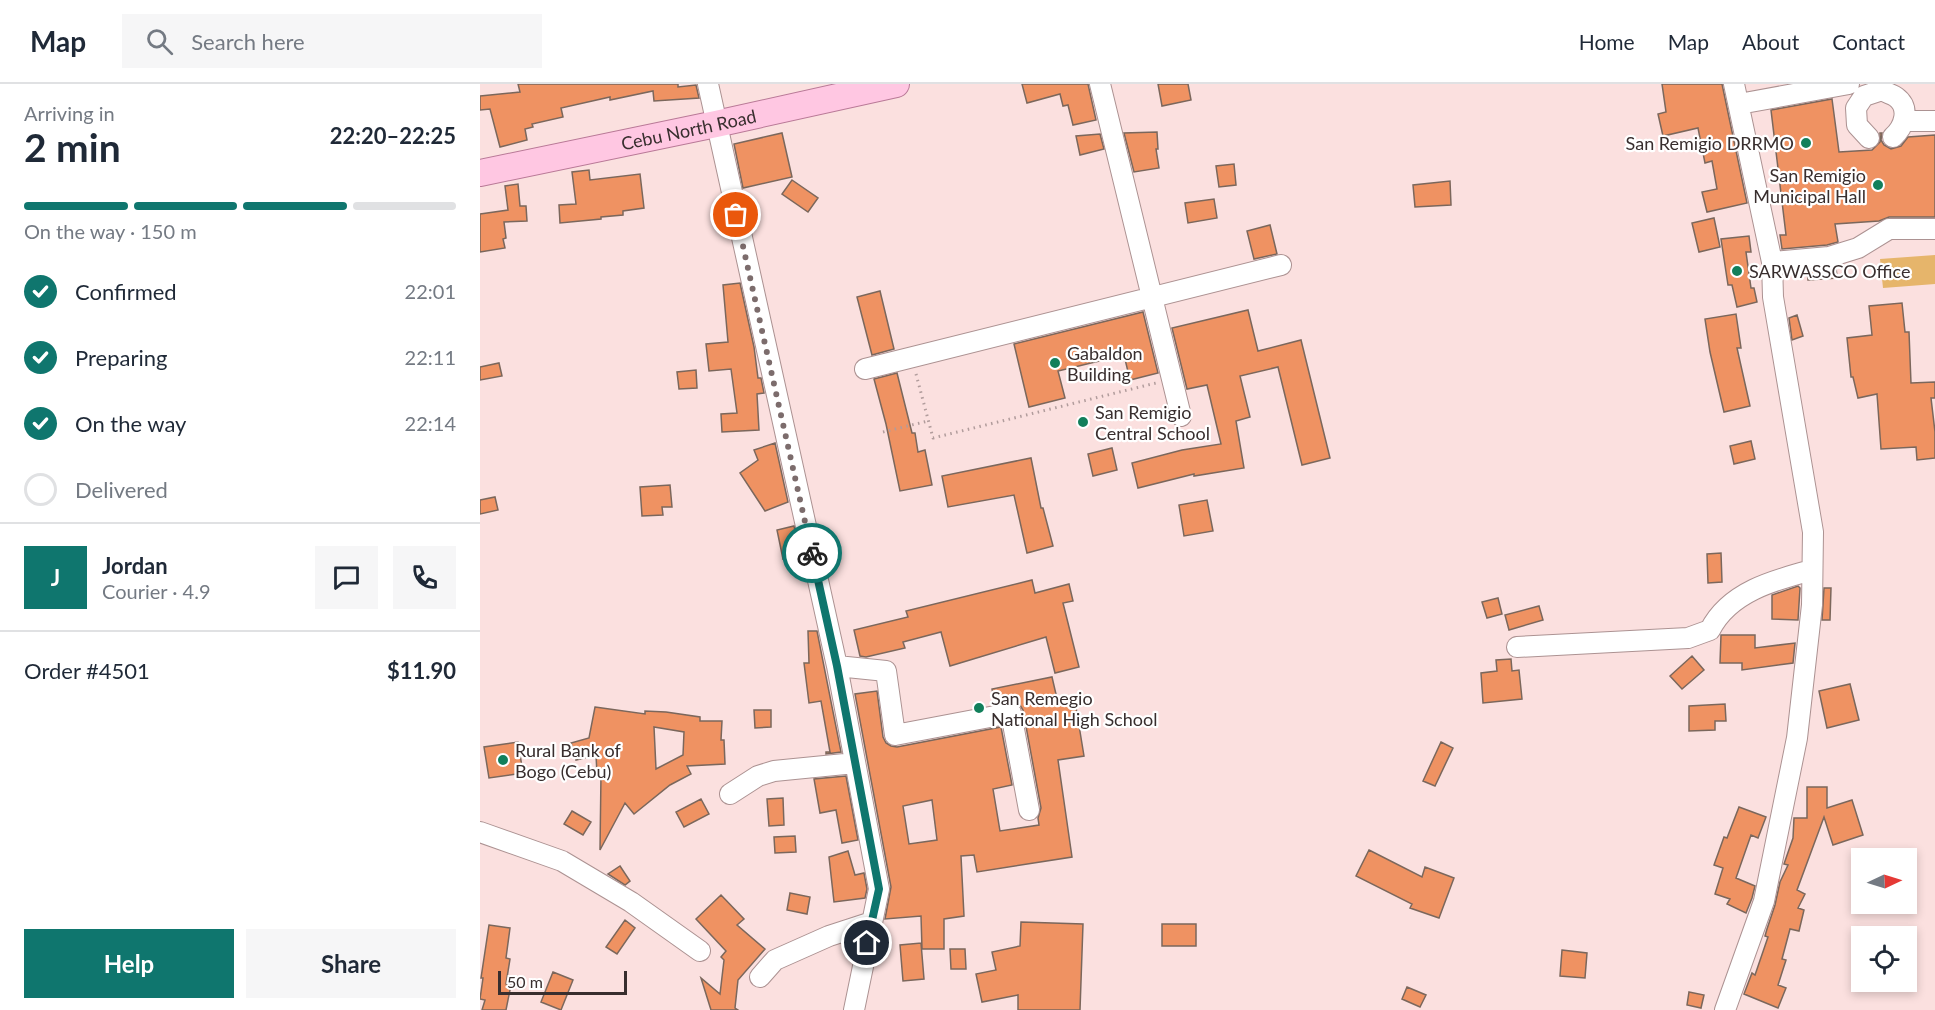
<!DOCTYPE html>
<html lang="en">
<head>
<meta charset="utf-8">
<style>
	body { margin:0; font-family:Lato,sans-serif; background:#f6f6f7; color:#1f2937; height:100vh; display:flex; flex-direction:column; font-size:22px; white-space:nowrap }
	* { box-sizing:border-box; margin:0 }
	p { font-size:20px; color:#747a83 }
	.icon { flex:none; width:33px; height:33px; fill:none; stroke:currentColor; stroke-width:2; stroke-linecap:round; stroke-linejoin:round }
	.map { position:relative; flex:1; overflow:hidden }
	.sheet { display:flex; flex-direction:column; background:#fff; width:480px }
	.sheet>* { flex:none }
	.needle { width:39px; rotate:86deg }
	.buttons { position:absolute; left:1371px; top:764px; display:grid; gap:12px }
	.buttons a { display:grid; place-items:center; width:66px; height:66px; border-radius:0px; background:#fff; box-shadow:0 3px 9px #0003; font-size:30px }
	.scale { position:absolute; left:18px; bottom:15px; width:129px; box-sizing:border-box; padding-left:6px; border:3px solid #382e2e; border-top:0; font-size:16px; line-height:21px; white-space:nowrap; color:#382e2e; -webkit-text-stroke:4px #fff; paint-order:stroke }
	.pin { position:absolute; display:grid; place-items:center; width:51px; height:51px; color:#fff; margin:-26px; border:3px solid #fff; border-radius:50%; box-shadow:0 2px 6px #0007 }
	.courier { position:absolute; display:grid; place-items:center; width:60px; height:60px; margin:-30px; border:4px solid #0f766e; border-radius:50%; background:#fff; color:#222; box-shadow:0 2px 8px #0007 }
	.headline em { font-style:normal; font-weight:700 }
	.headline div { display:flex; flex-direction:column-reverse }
	.headline { display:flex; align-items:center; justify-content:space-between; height:102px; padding:0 24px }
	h1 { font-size:39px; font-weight:700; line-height:45px }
	.bar { display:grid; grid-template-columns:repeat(4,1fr); gap:9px 6px; align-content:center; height:72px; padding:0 24px }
	.bar i { height:8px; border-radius:4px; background:#e0e1e3 }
	.bar .active { background:#0f766e }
	.bar p { grid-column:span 4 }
	.line { display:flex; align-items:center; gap:15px; padding:0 24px; border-top:2px solid #e0e1e3 }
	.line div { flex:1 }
	.round { display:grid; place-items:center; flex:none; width:63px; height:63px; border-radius:0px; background:#f6f6f7 }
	ol { padding:0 24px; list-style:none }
	li { display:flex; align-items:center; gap:18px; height:66px }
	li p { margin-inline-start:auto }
	li .icon { padding:6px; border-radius:50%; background:#0f766e; color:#fff; stroke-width:4 }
	li:last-child { color:#747a83 }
	li i { width:33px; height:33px; border:3px solid #e0e1e3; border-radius:50% }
	.cta { display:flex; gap:12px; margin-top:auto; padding:12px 24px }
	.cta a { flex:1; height:69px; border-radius:0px; background:#0f766e; color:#fff; font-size:24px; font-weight:700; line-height:69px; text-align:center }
	.cta a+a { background:#f6f6f7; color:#1f2937 }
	header { display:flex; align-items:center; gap:36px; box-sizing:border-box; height:84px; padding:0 30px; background:#fff; border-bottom:2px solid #e0e1e3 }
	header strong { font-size:28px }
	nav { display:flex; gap:33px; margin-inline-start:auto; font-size:21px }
	.search { width:420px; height:54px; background:#f6f6f7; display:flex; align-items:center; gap:15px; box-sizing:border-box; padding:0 21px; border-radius:0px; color:#747a83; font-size:22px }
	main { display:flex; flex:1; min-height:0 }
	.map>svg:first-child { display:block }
</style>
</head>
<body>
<header>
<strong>Map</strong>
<div class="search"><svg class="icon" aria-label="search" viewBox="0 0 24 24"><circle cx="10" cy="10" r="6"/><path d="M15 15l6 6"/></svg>Search here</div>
<nav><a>Home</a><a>Map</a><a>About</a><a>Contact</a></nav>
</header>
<main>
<section class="sheet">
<div class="headline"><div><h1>2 min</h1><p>Arriving in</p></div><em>22:20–22:25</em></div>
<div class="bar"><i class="active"></i><i class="active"></i><i class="active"></i><i></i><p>On the way · 150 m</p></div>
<ol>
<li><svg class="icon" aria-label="check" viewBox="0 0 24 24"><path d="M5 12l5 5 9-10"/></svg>Confirmed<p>22:01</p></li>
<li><svg class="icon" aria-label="check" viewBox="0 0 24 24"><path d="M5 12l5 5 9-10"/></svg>Preparing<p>22:11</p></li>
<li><svg class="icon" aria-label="check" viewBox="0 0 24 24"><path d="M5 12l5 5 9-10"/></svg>On the way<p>22:14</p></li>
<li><i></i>Delivered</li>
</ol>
<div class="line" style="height:108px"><b class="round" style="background:#0f766e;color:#fff">J</b><div><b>Jordan</b><p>Courier · 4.9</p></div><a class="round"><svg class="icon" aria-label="chat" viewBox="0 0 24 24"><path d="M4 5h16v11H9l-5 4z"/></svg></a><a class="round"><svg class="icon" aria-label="phone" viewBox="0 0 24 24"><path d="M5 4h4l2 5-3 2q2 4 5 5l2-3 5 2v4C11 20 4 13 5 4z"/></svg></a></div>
<div class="line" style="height:78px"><div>Order #4501</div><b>$11.90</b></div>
<div class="cta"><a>Help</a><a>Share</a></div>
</section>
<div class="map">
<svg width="1455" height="926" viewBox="0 0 1455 926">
	<rect width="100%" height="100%" fill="#fbe0df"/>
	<path fill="#e6b56b" d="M 1455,171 L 1455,200 L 1403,204 L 1400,175 Z"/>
	<path fill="#ef9262" stroke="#7b675c" stroke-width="1.5" fill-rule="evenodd" d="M 38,0 L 198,0 L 198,3 L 216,1 L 219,14 L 174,17 L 173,7 L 130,16 L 130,13 L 81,24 L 83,33 L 52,40 L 53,43 L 45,45 L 47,56 L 20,63 L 10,25 L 0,26 L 0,12 L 40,8 Z
		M 542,0 L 608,0 L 616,36 L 593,41 L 588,21 L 583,22 L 580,10 L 547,19 Z
		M 678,0 L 708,0 L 711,16 L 682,22 Z
		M 1182,0 L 1242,0 L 1267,119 L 1227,128 L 1222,108 L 1237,105 L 1232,77 L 1225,79 L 1218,44 L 1183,52 L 1178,30 L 1186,28 Z
		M 1352,15 L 1359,68 L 1392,66 L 1400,58 L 1400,49 L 1402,49 L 1401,56 L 1404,61 L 1411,65 L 1421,62 L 1428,53 L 1455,51 L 1455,133 L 1409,133 L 1399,137 L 1355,140 L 1358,158 L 1347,161 L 1302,165 L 1300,151 L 1306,151 L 1291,26 Z
		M 677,48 L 678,65 L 676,65 L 679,84 L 654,88 L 644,49 Z
		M 302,49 L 312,93 L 263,104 L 254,60 Z
		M 620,50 L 624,65 L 600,71 L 596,52 Z
		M 754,80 L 756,101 L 739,103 L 736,82 Z
		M 109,86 L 110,96 L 160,90 L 164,124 L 143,127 L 143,131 L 121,133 L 121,135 L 80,139 L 79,121 L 96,120 L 92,88 Z
		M 312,96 L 338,114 L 328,128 L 302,110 Z
		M 970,97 L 971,121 L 935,123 L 933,101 Z
		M 38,100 L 40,122 L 46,122 L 47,137 L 24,138 L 26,154 L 23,155 L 25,164 L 0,168 L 0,130 L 28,126 L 25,102 Z
		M 734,115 L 737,134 L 708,139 L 705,119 Z
		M 1234,134 L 1240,163 L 1219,168 L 1212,139 Z
		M 790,141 L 797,170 L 774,175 L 767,147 Z
		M 1269,152 L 1271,168 L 1266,168 L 1271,204 L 1274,204 L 1277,218 L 1257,223 L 1252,201 L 1248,201 L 1241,155 Z
		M 1356,183 L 1357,194 L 1328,196 L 1327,187 Z
		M 260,199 L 274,263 L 278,294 L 281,294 L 284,309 L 277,310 L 279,346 L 242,348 L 241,330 L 257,329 L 251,285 L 229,287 L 226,260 L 248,258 L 243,201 Z
		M 400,207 L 414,265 L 392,271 L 377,213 Z
		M 1422,219 L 1425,248 L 1429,248 L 1431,299 L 1455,298 L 1455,314 L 1451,314 L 1455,348 L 1455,374 L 1437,376 L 1436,363 L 1401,365 L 1397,310 L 1378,314 L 1373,293 L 1371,293 L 1367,254 L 1392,251 L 1389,222 Z
		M 768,226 L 778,267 L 821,256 L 850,374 L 822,381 L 798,283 L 760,292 L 770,333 L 756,337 L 764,384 L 714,392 L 714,390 L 658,404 L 652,379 L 702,366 L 741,360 L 727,301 L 707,305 L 692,244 Z
		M 663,228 L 678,289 L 650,296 L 644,271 L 578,287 L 585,314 L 549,323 L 534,260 Z
		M 1256,230 L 1261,264 L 1257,264 L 1270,322 L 1244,328 L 1230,268 L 1225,235 Z
		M 1317,231 L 1323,252 L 1312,256 L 1309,234 Z
		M 19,279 L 22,292 L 0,296 L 0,283 Z
		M 216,286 L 217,304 L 199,305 L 197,288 Z
		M 417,289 L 432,349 L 435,349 L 438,368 L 445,366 L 452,401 L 420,407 L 406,340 L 394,295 Z
		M 1271,357 L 1275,375 L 1254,380 L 1250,362 Z
		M 295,359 L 308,418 L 285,427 L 260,389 L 278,376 L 274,366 Z
		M 632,364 L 637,386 L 613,392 L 608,370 Z
		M 551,374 L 561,424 L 563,424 L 573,462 L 547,469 L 534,411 L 468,423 L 462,392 Z
		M 190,401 L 192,423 L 182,423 L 183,431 L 162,432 L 160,403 Z
		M 15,413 L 18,426 L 0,430 L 0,416 Z
		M 727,416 L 733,447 L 704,452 L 699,421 Z
		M 314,442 L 320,471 L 303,475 L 297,446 Z
		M 1241,469 L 1242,498 L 1228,499 L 1227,470 Z
		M 552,496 L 555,509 L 589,500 L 593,517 L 583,519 L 599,583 L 575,589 L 566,553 L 470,582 L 461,548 L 423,558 L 425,564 L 386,573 L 380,572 L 374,546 L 428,533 L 426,527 Z
		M 1318,502 L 1320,504 L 1318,536 L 1292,535 L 1292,511 Z
		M 1344,504 L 1351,504 L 1350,536 L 1342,536 Z
		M 1018,514 L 1022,530 L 1007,534 L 1002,518 Z
		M 1059,522 L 1063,536 L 1029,546 L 1025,531 Z
		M 328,547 L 337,547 L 361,668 L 346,670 L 346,668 L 350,668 L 341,617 L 329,619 L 324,579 L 329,579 Z
		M 1241,551 L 1275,551 L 1275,564 L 1315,559 L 1313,579 L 1262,586 L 1262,579 L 1240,579 Z
		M 1212,572 L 1224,586 L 1202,605 L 1190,592 Z
		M 1031,575 L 1032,587 L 1039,586 L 1042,615 L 1003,619 L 1001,589 L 1017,587 L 1016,576 Z
		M 572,593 L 578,619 L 595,617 L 604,672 L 578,676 L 592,773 L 497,788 L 494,771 L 481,772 L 484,832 L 464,835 L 464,865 L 442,865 L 441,832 L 405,835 L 411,803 L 375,610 L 397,607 L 403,653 L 406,659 L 411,662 L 417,663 L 521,643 L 532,701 L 513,705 L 520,747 L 559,741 L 558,734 L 561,724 L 543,626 L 540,621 L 534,618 L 515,620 L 512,605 ZM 452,716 L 457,756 L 429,760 L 423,722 Z
		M 1370,600 L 1379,636 L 1347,644 L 1339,607 Z
		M 1245,620 L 1246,637 L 1235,637 L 1235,646 L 1209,647 L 1209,622 Z
		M 115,623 L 165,630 L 165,627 L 186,628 L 220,633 L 220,637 L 242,637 L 241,656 L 244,656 L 245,680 L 207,682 L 211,690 L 190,701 L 154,730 L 145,719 L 120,766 L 121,690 L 117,690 L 116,671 L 96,676 L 91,659 L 109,654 ZM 174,643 L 204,648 L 203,671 L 176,685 Z
		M 274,626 L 291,626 L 291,643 L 275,644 Z
		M 38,658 L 43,689 L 9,694 L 4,663 Z
		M 961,658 L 973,664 L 955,702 L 943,697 Z
		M 366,692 L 378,756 L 362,759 L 356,726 L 340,729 L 334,695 Z
		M 1327,703 L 1347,703 L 1347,724 L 1372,716 L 1383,751 L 1353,761 L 1344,733 L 1317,806 L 1325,810 L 1318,824 L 1324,826 L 1319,847 L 1310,845 L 1302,875 L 1306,876 L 1298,901 L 1306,904 L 1298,924 L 1264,910 L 1272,889 L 1275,891 L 1288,853 L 1285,852 L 1287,845 L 1295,821 L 1300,798 L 1308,781 L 1304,780 L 1313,754 L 1314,734 L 1327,734 Z
		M 303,714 L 304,741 L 289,742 L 287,715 Z
		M 221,715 L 229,730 L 204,743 L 196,728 Z
		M 1259,723 L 1286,733 L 1278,754 L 1271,751 L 1256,794 L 1275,802 L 1272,814 L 1266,829 L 1247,820 L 1250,815 L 1235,810 L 1243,784 L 1234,781 L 1244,753 L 1247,754 Z
		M 92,727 L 111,738 L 103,751 L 84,740 Z
		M 315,752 L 316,768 L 295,769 L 294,753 Z
		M 889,766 L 942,793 L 945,783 L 974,794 L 959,834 L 930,824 L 932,820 L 876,792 Z
		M 368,767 L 375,791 L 384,789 L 387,805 L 385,814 L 354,818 L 349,773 Z
		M 140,782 L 150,797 L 145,801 L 128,790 Z
		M 310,809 L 330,813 L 327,830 L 307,826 Z
		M 241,811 L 264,835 L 257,841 L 285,865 L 258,896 L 255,924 L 258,926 L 231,926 L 221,894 L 240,910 L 244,876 L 241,873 L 246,867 L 216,835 Z
		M 145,836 L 155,844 L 137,870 L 126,863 Z
		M 541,838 L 603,840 L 600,926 L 538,926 L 538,911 L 502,918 L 496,890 L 516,886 L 512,868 L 540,862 Z
		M 682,840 L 716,840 L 716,862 L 682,862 Z
		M 9,841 L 30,844 L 26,874 L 30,875 L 26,900 L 31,901 L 26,926 L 2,926 L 5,916 L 0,915 L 3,894 L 1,894 Z
		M 441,859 L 444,895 L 423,897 L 420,861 Z
		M 470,865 L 485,865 L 486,885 L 471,885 Z
		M 1082,866 L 1107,869 L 1105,894 L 1080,892 Z
		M 73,888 L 93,896 L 81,926 L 61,918 Z
		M 927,903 L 946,911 L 940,923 L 922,915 Z
		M 1209,908 L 1224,911 L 1221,924 L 1207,921 Z"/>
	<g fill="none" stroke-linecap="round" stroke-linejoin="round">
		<defs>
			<path id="minor" d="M 228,0 L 357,582 L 399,805 L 374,926
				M 620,0 L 701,332
				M 1259,20 L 1369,0
				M 1424,37 L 1455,37
				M 1389,54 L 1377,41 L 1376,24 L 1384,12 L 1402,6 C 1406,9 1412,10 1416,13 C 1431,24 1424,43 1413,53
				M 1292,178 L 1349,173 L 1378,164 L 1409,145 L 1455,145
				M 385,285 L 801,181
				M 1037,563 L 1208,554 L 1230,546 C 1249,508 1294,496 1332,486
				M 357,582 L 406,587 L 415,651 L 531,629 L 549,726
				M 250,710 L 278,692 L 294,687 L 375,679
				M 0,748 L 82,777 L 151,818 L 220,867
				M 280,893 L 295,876 L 349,852 L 392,838
				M 1245,926 L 1284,817 L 1317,654 L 1332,521 L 1333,448 L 1293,213 L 1292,178 L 1254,0"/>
			<g id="major">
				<path id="s1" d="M 0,89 L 236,40 L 416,0"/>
			</g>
		</defs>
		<use href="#minor" stroke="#ac9292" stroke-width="22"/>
		<use href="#major" stroke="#b97997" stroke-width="28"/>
		<path stroke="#b19c9c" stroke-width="3" stroke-dasharray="1.5 4.5" stroke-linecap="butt" d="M 436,290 L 453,354 L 676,299
			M 403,348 L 448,337"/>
		<use href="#minor" stroke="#fff" stroke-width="20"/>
		<use href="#major" stroke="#ffc7e2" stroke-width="26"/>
	</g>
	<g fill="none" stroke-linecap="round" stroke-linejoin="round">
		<path stroke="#7c6c6c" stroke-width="6" stroke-dasharray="0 10.8" d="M 256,131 L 332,469"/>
		<path stroke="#0f766e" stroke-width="8" d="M 332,469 L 357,582 L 399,805 L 387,859"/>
	</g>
	<g fill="#127f5b" stroke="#fff" stroke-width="2">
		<circle cx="1326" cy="59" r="6"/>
		<circle cx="1398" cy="101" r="6"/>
		<circle cx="1257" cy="187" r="6"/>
		<circle cx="575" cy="279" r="6"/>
		<circle cx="603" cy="338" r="6"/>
		<circle cx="499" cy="624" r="6"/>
		<circle cx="23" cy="676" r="6"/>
	</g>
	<g text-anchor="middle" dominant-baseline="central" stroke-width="4.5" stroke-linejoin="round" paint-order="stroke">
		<g font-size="18" fill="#382e2e" stroke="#fff">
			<text stroke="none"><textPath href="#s1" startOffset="213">Cebu North Road</textPath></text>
		</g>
		<g font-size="18" fill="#382e2e" stroke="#fff" text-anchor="start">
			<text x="1314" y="59" text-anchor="end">San Remigio DRRMO</text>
			<text x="1386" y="91" text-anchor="end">San Remigio<tspan x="1386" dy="21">Municipal Hall</tspan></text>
			<text x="1269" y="187">SARWASSCO Office</text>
			<text x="587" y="269">Gabaldon<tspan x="587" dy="21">Building</tspan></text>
			<text x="615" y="328">San Remigio<tspan x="615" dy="21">Central School</tspan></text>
			<text x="511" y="614">San Remegio<tspan x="511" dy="21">National High School</tspan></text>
			<text x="35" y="666">Rural Bank of<tspan x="35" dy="21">Bogo (Cebu)</tspan></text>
		</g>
	</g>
</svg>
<div class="buttons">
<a><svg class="needle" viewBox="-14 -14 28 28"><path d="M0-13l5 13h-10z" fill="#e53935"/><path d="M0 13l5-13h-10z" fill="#747a83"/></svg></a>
<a><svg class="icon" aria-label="locate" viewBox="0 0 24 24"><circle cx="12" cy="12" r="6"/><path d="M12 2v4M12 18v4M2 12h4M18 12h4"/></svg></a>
</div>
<div class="scale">50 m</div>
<div class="pin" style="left:256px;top:131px;background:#ea580c"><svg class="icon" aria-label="bag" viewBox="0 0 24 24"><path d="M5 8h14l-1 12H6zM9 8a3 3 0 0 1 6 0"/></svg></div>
<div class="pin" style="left:387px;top:859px;background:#1f2937"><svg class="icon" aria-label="home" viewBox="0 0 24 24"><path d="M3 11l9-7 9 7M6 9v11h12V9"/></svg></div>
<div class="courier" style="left:332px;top:469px"><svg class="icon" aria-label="bike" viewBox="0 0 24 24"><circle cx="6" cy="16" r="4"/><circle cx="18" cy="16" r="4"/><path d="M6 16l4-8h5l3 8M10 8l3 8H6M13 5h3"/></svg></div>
</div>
</main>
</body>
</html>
